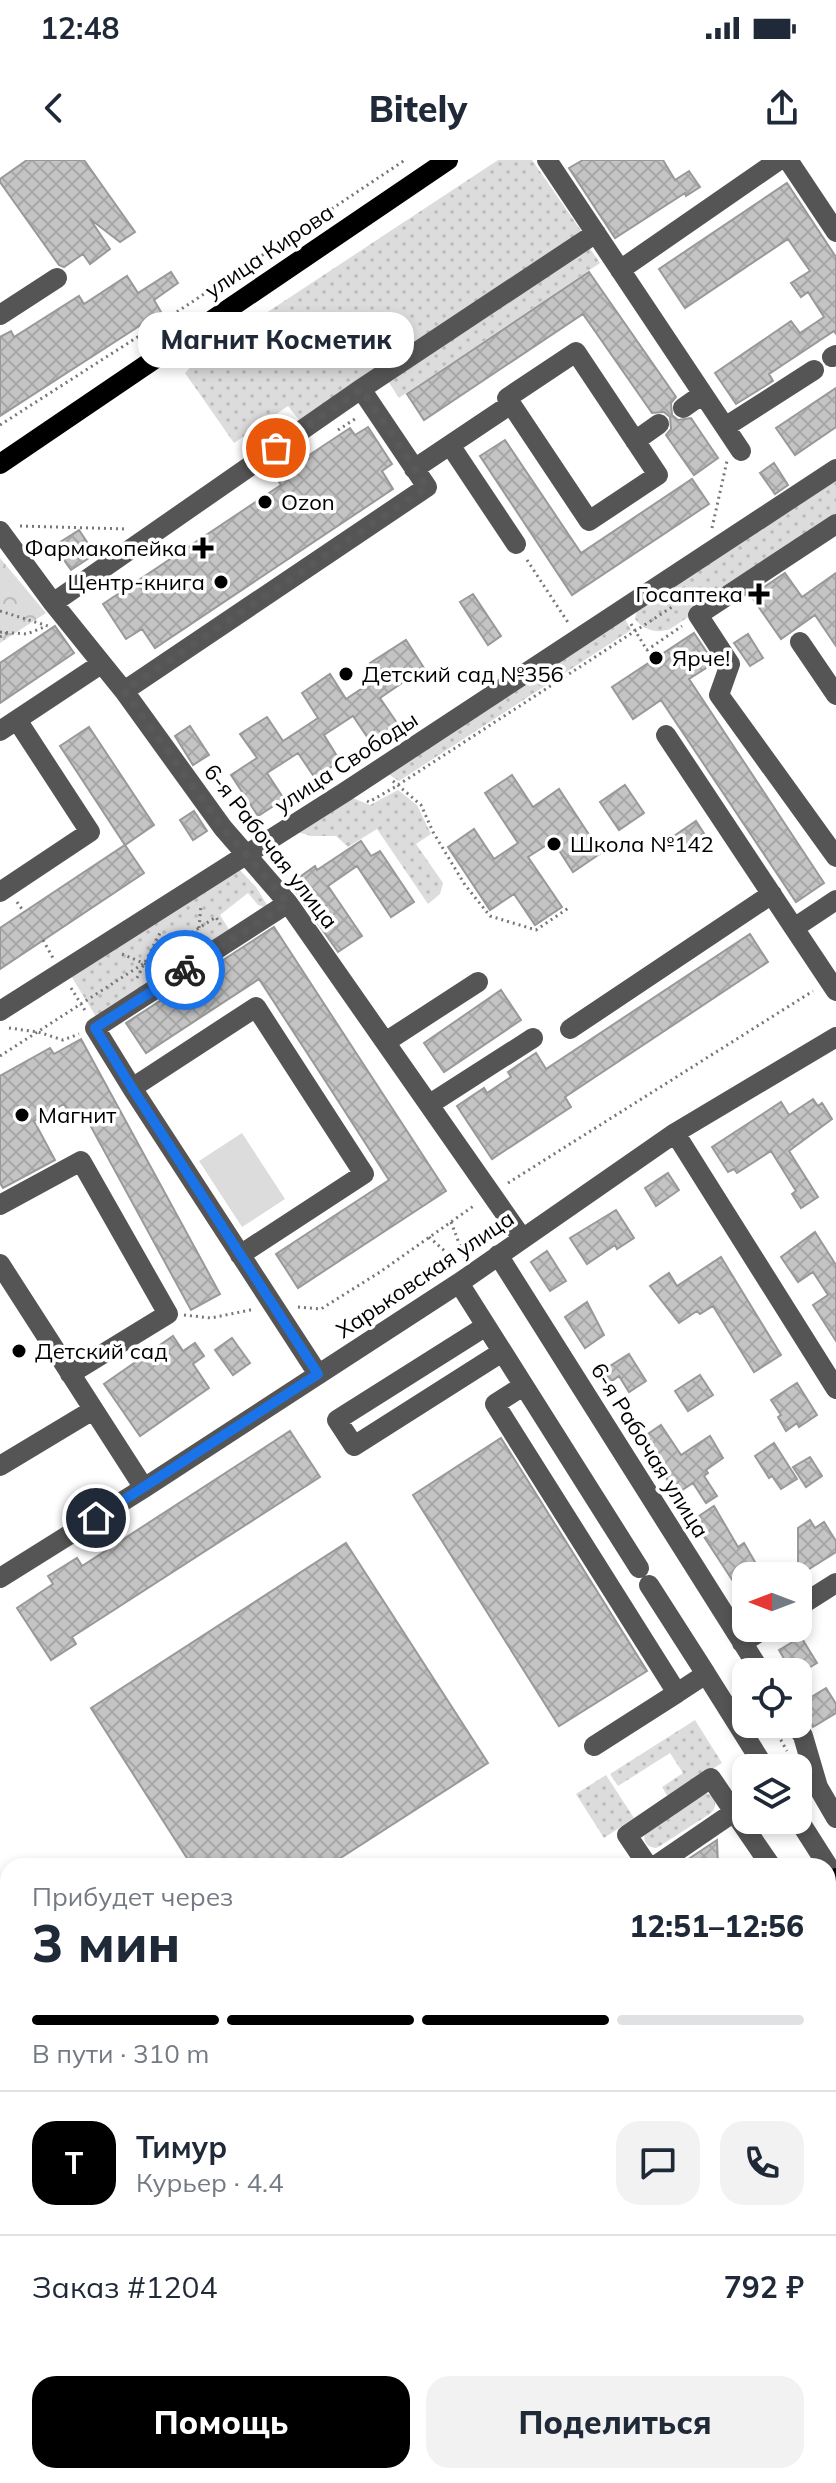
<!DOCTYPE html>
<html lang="ru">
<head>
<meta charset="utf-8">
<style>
	body { margin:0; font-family:Mulish,sans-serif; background:#f2f2f3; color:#1f2937; height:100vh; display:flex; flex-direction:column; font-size:30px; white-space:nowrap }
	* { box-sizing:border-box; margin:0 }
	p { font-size:26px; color:#747a83 }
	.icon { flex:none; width:44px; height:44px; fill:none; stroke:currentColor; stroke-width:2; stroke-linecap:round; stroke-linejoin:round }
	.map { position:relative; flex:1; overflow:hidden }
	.details { position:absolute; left:0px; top:1698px; width:836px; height:626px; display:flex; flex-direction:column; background:#fff; border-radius:24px 24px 0 0; box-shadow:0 4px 12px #0003 }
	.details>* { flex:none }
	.needle { width:52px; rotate:270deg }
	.controls { position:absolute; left:732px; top:1402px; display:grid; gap:16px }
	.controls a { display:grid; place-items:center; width:80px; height:80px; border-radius:16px; background:#fff; box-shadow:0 4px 12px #0003; font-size:40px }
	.pin { position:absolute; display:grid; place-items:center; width:68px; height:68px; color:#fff; margin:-34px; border:4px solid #fff; border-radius:50%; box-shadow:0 2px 8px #0007 }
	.courier { position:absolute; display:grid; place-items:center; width:80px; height:80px; margin:-40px; border:6px solid #1a73e8; border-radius:50%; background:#fff; color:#222; box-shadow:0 2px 10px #0007 }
	.bubble { position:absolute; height:56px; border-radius:24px; background:#fff; box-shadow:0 4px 12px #0003; font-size:26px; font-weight:800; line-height:56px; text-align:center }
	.head em { font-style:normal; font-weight:800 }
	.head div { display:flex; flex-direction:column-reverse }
	.head { display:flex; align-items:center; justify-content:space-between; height:136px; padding:0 32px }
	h1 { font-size:52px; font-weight:800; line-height:60px }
	.bar { display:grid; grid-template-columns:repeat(4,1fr); gap:12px 8px; align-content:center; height:96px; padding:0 32px }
	.bar i { height:10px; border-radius:6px; background:#e0e1e3 }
	.bar .selected { background:#000 }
	.bar p { grid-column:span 4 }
	.line { display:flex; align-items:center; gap:20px; padding:0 32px; border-top:2px solid #e0e1e3 }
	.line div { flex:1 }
	.round { display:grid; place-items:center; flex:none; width:84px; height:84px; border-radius:24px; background:#f2f2f3 }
	.button { display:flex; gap:16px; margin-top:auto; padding:16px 32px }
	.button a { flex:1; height:92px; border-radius:24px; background:#000; color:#fff; font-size:32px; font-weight:800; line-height:92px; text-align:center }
	.button a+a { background:#f2f2f3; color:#1f2937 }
	.status { display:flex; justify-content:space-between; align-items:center; height:56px; padding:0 40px; background:#fff; direction:ltr }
	.status svg { height:22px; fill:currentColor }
	header { display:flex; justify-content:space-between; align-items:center; height:104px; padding:0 32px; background:#fff; font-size:36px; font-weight:800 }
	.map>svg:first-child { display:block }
</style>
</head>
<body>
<div class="status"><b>12:48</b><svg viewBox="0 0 49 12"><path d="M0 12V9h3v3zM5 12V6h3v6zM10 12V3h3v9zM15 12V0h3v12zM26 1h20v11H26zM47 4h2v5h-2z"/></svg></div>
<header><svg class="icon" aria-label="back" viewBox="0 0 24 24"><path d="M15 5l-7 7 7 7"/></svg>Bitely<svg class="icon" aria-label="share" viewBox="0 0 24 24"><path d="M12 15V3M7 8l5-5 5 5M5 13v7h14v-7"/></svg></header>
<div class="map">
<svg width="836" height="2323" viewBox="0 0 836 2323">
	<defs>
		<pattern id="grass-dots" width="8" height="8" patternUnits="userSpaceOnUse" patternTransform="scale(2)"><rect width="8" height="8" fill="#dcdcdc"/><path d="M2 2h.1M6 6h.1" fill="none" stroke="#bbb" stroke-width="1.8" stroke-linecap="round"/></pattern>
		<pattern id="forest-crowns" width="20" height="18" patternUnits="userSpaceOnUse" patternTransform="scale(2)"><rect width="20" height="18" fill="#dcdcdc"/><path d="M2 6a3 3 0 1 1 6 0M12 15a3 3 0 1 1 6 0" fill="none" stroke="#bbb"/></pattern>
		<pattern id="building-cross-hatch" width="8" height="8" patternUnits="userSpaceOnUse" patternTransform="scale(2)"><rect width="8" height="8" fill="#c4c4c4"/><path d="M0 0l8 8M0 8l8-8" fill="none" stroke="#a7a7a7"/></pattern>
	</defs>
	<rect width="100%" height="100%" fill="#fff"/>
	<path fill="url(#grass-dots)" d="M 498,0 L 532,0 L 584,75 L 303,265 L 288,246 L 234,283 L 185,213 L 201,196 Z
		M 587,84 L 600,103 L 399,238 L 386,218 Z
		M 836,319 L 836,360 L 670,469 C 656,474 644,470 635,459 L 637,450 Z
		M 625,459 L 631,470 L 399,621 L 385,612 Z
		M 398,630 L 417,645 L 431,674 L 416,684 L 443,723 L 440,734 L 428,744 L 377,669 L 348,687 L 336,676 L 311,676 L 298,672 L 348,636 L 370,645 Z
		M 234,704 L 256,727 L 267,745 L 264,747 L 258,745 L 248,733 L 220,755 L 230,771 L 98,860 L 68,811 Z
		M 695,1560 L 722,1603 L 668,1637 L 662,1627 L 683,1613 L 670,1593 L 618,1626 L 610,1614 Z
		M 606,1615 L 634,1658 L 604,1678 L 576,1634 Z
		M 704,1633 C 715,1634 719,1645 711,1653 L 660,1686 L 656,1688 C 646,1687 643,1681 645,1672 Z"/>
	<path fill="url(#forest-crowns)" d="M 0,398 L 46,453 L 0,483 Z"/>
	<path fill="#dcdcdc" d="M 242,973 L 285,1039 L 242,1067 L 199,1001 Z"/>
	<path fill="url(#building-cross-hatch)" stroke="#999" stroke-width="2" d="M 27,0 L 84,0 L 135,72 L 120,82 L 90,59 L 110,89 L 90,104 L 83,94 L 64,107 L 59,105 L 0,22 L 0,19 Z
		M 583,0 L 663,0 L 675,20 L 689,11 L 700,27 L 686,36 L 685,33 L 615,78 L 569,8 Z
		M 787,23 L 836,97 L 836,174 L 834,171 L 769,214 L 773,221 L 736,244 L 715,213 L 791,161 L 800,173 L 824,157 L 808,132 L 801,137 L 791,123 L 810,111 L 788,79 L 685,148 L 659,109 Z
		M 171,112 L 178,123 L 154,140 L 161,152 L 0,256 L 0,177 L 11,171 L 14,177 L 79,136 L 84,144 L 127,116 L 138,133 Z
		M 589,112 L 676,237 L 671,243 L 672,255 L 678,260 L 691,258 L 718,298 L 694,315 L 666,275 L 671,269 L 670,257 L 664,252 L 652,253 L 583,154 L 424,260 L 407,234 Z
		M 836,228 L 836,267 L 795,295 L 776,268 Z
		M 368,267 L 392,304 L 382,311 L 393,329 L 155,488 L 142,469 L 126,479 L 103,444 L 281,325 L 276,317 L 350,268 L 355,275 Z
		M 505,280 L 581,393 L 692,319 L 709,344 L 572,435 L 480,296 Z
		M 774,303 L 788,325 L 775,334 L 760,313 Z
		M 79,370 L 95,394 L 71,410 L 54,386 Z
		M 785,413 L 802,437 L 836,413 L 836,486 L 815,455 L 781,479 L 751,436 Z
		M 473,434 L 501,476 L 488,485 L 460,442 Z
		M 55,466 L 74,493 L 0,543 L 0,503 Z
		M 694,473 L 714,503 L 689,519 L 824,723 L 796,742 L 661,540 L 633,559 L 612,527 Z
		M 748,474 L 763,498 L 750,506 L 734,483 Z
		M 406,480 L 424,508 L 380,538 L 397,563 L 370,581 L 353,556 L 324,575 L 340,601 L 315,618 L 298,593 L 267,613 L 284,639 L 258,656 L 231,615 L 257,598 L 240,574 L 267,557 L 283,581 L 318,558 L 302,533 L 330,514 L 346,539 L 379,517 L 370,503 Z
		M 190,566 L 209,595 L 193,605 L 175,576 Z
		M 89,567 L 154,665 L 125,685 L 60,586 Z
		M 512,615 L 533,647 L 559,629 L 601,693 L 573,712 L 553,681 L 528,697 L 562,747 L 535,765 L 514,734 L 490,750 L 448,687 L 474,669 L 494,699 L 518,683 L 485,633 Z
		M 625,625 L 644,653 L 619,670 L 600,642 Z
		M 194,651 L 207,671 L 193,680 L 180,660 Z
		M 696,661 L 705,675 L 683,690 L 674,676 Z
		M 361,681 L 371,696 L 380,691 L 414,742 L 391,757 L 357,706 L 328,726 L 362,776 L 338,792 L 290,724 L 315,706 L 317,710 Z
		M 125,685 L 144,713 L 0,809 L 0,768 Z
		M 274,767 L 446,1031 L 298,1128 L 276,1094 L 389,1020 L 326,922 L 259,819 L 146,893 L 126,863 Z
		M 750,774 L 768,802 L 565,937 L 571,947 L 492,999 L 457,946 L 484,928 L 487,933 L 511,917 L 508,912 L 536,893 L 546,909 Z
		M 501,830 L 521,860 L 444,912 L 424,883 Z
		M 81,879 L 220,1134 L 191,1150 L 83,952 L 72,958 L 64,944 L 34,961 L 55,1000 L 3,1028 L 0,1023 L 0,916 L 50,888 L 54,894 Z
		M 813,939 L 818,946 L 822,943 L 832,959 L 789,991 L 818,1037 L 801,1048 L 792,1034 L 796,1031 L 771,991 L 737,1013 L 734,1009 L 728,1012 L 712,987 L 781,942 L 789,955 Z
		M 668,1013 L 679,1030 L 656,1046 L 645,1028 Z
		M 616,1050 L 634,1078 L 617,1089 L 615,1085 L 587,1104 L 570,1078 Z
		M 815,1072 L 836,1105 L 836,1181 L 813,1145 L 828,1135 L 813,1112 L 798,1122 L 781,1097 Z
		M 547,1091 L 566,1121 L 550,1131 L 531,1102 Z
		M 721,1097 L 781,1195 L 754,1212 L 713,1146 L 700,1154 L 697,1151 L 679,1163 L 650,1126 L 669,1113 L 677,1126 Z
		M 587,1142 L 604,1175 L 585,1188 L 565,1157 Z
		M 173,1176 L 183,1191 L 195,1183 L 204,1196 L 193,1204 L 209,1228 L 140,1276 L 104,1224 Z
		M 232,1178 L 250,1203 L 233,1215 L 215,1190 Z
		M 629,1194 L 646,1221 L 629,1232 L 619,1216 L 609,1223 L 602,1211 Z
		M 700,1215 L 713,1235 L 688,1251 L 675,1231 Z
		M 797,1223 L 817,1255 L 799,1267 L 797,1263 L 786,1271 L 778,1257 L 781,1255 L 771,1240 Z
		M 661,1265 L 681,1295 L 710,1276 L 723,1298 L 706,1310 L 708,1313 L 704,1316 L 717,1336 L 706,1343 L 693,1323 L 676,1334 L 642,1278 Z
		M 290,1271 L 320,1317 L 72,1477 L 76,1484 L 51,1500 L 17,1448 L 53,1424 L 48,1416 L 77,1398 L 82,1406 Z
		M 501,1278 L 647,1511 L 559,1566 L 413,1335 Z
		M 774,1283 L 797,1319 L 781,1329 L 772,1316 L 769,1318 L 755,1296 Z
		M 810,1297 L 822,1316 L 806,1327 L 793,1307 Z
		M 714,1346 L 738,1387 L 744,1383 L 763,1416 L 746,1416 L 746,1441 L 693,1360 Z
		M 810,1360 L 815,1368 L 824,1362 L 836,1381 L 836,1392 L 798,1416 L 798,1368 Z
		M 346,1383 L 488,1603 L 328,1706 L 192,1706 L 91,1548 Z
		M 801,1477 L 817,1503 L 802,1512 L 792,1512 L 779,1490 Z
		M 826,1528 L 836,1544 L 836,1553 L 813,1567 L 798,1545 Z
		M 717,1680 L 718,1706 L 678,1706 Z"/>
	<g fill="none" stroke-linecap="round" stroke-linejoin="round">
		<path stroke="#777" stroke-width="3" stroke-dasharray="2 4" stroke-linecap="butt" d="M 0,265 L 186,146 L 405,0
			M 338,270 L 358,257
			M 20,366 L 128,369
			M 712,368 L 727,301
			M 527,400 L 569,464
			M 0,451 L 48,466
			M 631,464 L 647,490 L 682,466
			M 0,472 L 27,474 L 47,466
			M 0,477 L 7,473
			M 393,621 L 421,645 L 433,672 L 465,725 L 490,756 L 536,770 L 570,747
			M 367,641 L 369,642 L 395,627 L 672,447 L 682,432
			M 17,742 L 24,752
			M 199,768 L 201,745
			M 43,780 L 53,798
			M 122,794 L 155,808
			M 137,818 L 161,771
			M 71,828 L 86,852
			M 9,868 L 38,872 L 63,880 L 79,874
			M 0,896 L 216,757 L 220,764
			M 508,1023 L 813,831
			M 451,1062 L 465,1099
			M 429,1077 L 456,1101
			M 298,1147 L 321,1149 L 380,1112 L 475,1045
			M 184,1155 L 211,1158 L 255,1149
			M 772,1564 L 787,1591
			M 828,1868 L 836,1863"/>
		<path stroke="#555" stroke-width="20" d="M 547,0 L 741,291
			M 788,0 L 836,72
			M 620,110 L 779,0
			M 0,155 L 57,118
			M 576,192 L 658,315 L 589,361 L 507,238 Z
			M 832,197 L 836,195
			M 683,248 L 703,234
			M 725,267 L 814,210
			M 635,281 L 659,264
			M 450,285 L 516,384
			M 414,309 L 511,244
			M 836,364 L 698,455 L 730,504 L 719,535 L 836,697
			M 0,371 L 53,443 L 124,531 L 223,668 L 288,743 L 522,1078
			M 53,443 L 361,229 L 596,73
			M 800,482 L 836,535
			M 124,531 L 427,327 L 361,229
			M 0,571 L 101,504
			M 666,575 L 794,768
			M 0,732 L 90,672 L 17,560
			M 836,740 L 794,768 L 836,831
			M 288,743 L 95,868 L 132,928 L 318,1214
			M 0,851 L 345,632 L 836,309
			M 570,869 L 772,734
			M 387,881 L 478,822
			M 132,928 L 256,847 L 364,1014 L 240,1095
			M 430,944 L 533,878
			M 675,973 L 836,1229
			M 0,1045 L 81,1001 L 168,1154 L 70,1214
			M 498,1095 L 761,1512
			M 0,1104 L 144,1328
			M 459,1123 L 639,1408
			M 486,1166 L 337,1260 L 354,1286 L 502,1192
			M 523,1226 L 495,1244 L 677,1533 L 706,1514 L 649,1425
			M 0,1306 L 93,1250
			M 0,1418 L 144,1328 L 459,1123 L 675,973 L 836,877
			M 798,1447 L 836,1423
			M 742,1483 L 766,1468
			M 706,1514 L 765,1608
			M 795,1564 L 803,1576 L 818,1627 L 836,1658
			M 594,1586 L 677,1533
			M 798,1659 L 828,1706
			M 648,1706 L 627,1675 L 711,1618 L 734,1652
			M 655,1706 L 734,1652 L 771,1706
			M 828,1995 L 836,1995
			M 828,2208 L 836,2208
			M 229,2323 L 241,2316
			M 652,2323 L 652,2316"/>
		<path stroke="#000" stroke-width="20" d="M 0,304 L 448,0
			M 828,1724 L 836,1718
			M 0,2303 L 8,2297"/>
		<path stroke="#000" stroke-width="5" stroke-dasharray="12 4 2 4" stroke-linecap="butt" d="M 828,1841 L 836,1836
			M 828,1857 L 836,1851
			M 97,2323 L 107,2316
			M 123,2323 L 133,2316"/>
	</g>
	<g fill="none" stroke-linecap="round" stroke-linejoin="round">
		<path stroke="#595959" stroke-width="8" stroke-dasharray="0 14.4" d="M 185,810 L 288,743 L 223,668 L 124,531 L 427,327 L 361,229 L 276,288"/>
		<path stroke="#1a73e8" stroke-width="10" d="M 96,1358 L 318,1214 L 132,928 L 95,868 L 185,810"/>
	</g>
	<g fill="#000" stroke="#fff" stroke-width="3">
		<circle cx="265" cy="342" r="8"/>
		<path d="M199 376h8v8h8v8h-8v8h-8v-8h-8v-8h8z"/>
		<circle cx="221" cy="422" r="8"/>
		<path d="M755 422h8v8h8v8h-8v8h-8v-8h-8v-8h8z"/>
		<circle cx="656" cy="498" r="8"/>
		<circle cx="346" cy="514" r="8"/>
		<circle cx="554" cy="684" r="8"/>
		<circle cx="22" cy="955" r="8"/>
		<circle cx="19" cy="1191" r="8"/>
	</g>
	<g text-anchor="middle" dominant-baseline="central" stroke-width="7" stroke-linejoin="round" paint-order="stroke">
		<g font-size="22" fill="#000" stroke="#fff">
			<text transform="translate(269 91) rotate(-34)">улица Кирова</text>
			<text transform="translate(346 602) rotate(-33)">улица Свободы</text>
			<text transform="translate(271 686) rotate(52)">6-я Рабочая улица</text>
			<text transform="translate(425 1114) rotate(-34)">Харьковская улица</text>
			<text transform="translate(650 1290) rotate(58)">6-я Рабочая улица</text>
		</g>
		<g font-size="22" fill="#000" stroke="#fff" text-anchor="start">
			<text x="281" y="342">Ozon</text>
			<text x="187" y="388" text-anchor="end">Фармакопейка</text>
			<text x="205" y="422" text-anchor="end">Центр-книга</text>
			<text x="743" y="434" text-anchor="end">Госаптека</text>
			<text x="672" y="498">Ярче!</text>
			<text x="362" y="514">Детский сад №356</text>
			<text x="570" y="684">Школа №142</text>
			<text x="38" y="955">Магнит</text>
			<text x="35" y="1191">Детский сад</text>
		</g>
	</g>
</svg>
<div class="controls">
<a><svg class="needle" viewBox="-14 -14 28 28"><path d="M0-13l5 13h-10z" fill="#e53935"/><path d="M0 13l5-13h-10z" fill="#747a83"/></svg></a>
<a><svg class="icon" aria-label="locate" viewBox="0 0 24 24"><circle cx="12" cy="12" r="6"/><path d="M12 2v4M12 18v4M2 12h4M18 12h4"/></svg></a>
<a><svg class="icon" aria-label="layers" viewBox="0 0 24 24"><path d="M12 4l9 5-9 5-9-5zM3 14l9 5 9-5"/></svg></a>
</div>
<div class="pin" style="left:276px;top:288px;background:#ea580c"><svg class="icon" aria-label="bag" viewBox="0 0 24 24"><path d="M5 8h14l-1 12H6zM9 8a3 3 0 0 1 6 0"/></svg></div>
<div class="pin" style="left:96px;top:1358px;background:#1f2937"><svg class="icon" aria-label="home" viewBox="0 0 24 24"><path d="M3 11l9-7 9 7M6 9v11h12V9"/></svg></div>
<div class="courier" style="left:185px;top:810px"><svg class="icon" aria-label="bike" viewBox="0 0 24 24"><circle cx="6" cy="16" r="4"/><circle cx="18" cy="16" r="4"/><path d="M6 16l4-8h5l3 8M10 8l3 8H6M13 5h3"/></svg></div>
<div class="bubble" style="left:138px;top:152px;width:276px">Магнит Косметик</div>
<section class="details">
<div class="head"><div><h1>3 мин</h1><p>Прибудет через</p></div><em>12:51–12:56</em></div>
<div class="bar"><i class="selected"></i><i class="selected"></i><i class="selected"></i><i></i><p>В пути · 310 m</p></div>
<div class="line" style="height:144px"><b class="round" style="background:#000;color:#fff">Т</b><div><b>Тимур</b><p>Курьер · 4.4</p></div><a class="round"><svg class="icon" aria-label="chat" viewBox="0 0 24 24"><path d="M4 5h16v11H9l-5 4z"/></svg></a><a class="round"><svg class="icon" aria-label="phone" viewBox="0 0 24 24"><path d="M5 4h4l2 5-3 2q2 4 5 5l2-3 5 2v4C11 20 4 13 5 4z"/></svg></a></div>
<div class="line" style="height:104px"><div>Заказ #1204</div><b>792 ₽</b></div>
<div class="button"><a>Помощь</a><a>Поделиться</a></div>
</section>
</div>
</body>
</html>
